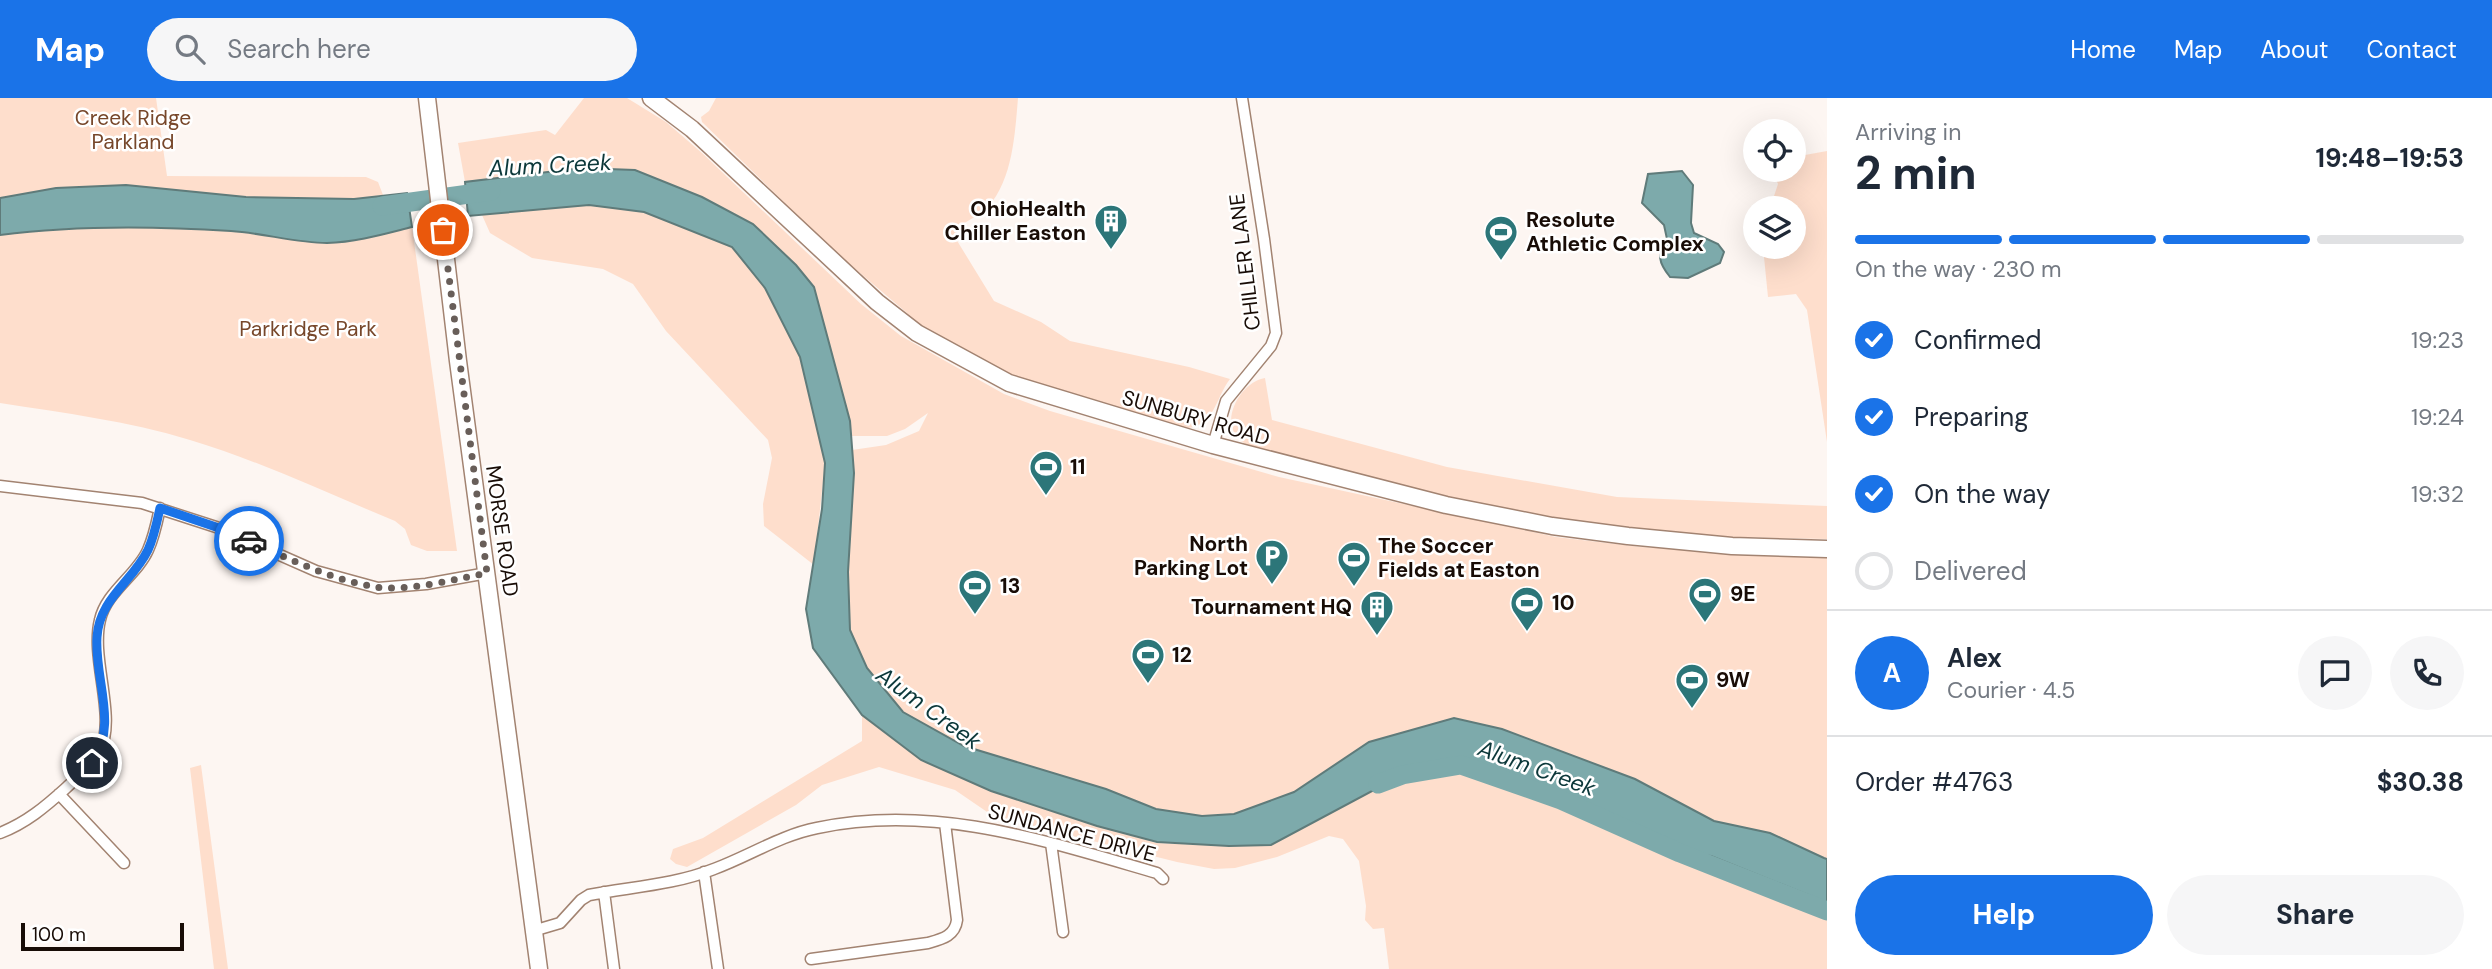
<!DOCTYPE html>
<html lang="en">
<head>
<meta charset="utf-8">
<style>
	body { margin:0; font-family:"DM Sans",sans-serif; background:#f6f6f7; color:#1f2937; height:100vh; display:flex; flex-direction:column; font-size:26px; white-space:nowrap }
	* { box-sizing:border-box; margin:0 }
	p { font-size:23px; color:#747a83 }
	.icon { flex:none; width:38px; height:38px; fill:none; stroke:currentColor; stroke-width:2; stroke-linecap:round; stroke-linejoin:round }
	.map { position:relative; flex:1; overflow:hidden }
	.panel { display:flex; flex-direction:column; background:#fff; width:665px }
	.panel>* { flex:none }
	.fabs { position:absolute; left:1743px; top:21px; display:grid; gap:14px }
	.fabs a { display:grid; place-items:center; width:63px; height:63px; border-radius:50%; background:#fff; box-shadow:0 7px 28px #0002; font-size:35px }
	.scale { position:absolute; left:21px; bottom:18px; width:163px; box-sizing:border-box; padding-left:7px; border:4px solid #180c06; border-top:0; font-size:19px; line-height:24px; white-space:nowrap; color:#180c06; -webkit-text-stroke:5px #fff; paint-order:stroke }
	.pin { position:absolute; display:grid; place-items:center; width:60px; height:60px; color:#fff; margin:-30px; border:4px solid #fff; border-radius:50%; box-shadow:0 2px 7px #0007 }
	.courier { position:absolute; display:grid; place-items:center; width:70px; height:70px; margin:-35px; border:5px solid #1a73e8; border-radius:50%; background:#fff; color:#222; box-shadow:0 2px 9px #0007 }
	.overview em { font-style:normal; font-weight:700 }
	.overview div { display:flex; flex-direction:column-reverse }
	.overview { display:flex; align-items:center; justify-content:space-between; height:119px; padding:0 28px }
	h1 { font-size:46px; font-weight:700; line-height:52px }
	.bar { display:grid; grid-template-columns:repeat(4,1fr); gap:10px 7px; align-content:center; height:84px; padding:0 28px }
	.bar i { height:9px; border-radius:5px; background:#e0e1e3 }
	.bar .selected { background:#1a73e8 }
	.bar p { grid-column:span 4 }
	.line { display:flex; align-items:center; gap:18px; padding:0 28px; border-top:2px solid #e0e1e3 }
	.line div { flex:1 }
	.round { display:grid; place-items:center; flex:none; width:74px; height:74px; border-radius:37px; background:#f6f6f7 }
	ol { padding:0 28px; list-style:none }
	li { display:flex; align-items:center; gap:21px; height:77px }
	li p { margin-inline-start:auto }
	li .icon { padding:7px; border-radius:50%; background:#1a73e8; color:#fff; stroke-width:4 }
	li:last-child { color:#747a83 }
	li i { width:38px; height:38px; border:4px solid #e0e1e3; border-radius:50% }
	.action { display:flex; gap:14px; margin-top:auto; padding:14px 28px }
	.action a { flex:1; height:80px; border-radius:42px; background:#1a73e8; color:#fff; font-size:28px; font-weight:700; line-height:80px; text-align:center }
	.action a+a { background:#f6f6f7; color:#1f2937 }
	header { display:flex; align-items:center; gap:42px; box-sizing:border-box; height:98px; padding:0 35px; background:#1a73e8; color:#fff }
	header strong { font-size:33px }
	nav { display:flex; gap:38px; margin-inline-start:auto; font-size:24px }
	.search { width:490px; height:63px; background:#f6f6f7; display:flex; align-items:center; gap:18px; box-sizing:border-box; padding:0 24px; border-radius:38px; color:#747a83; font-size:26px }
	main { display:flex; flex:1; min-height:0 }
	.map>svg:first-child { display:block }
</style>
</head>
<body>
<header>
<strong>Map</strong>
<div class="search"><svg class="icon" aria-label="search" viewBox="0 0 24 24"><circle cx="10" cy="10" r="6"/><path d="M15 15l6 6"/></svg>Search here</div>
<nav><a>Home</a><a>Map</a><a>About</a><a>Contact</a></nav>
</header>
<main>
<div class="map">
<svg width="1827" height="871" viewBox="0 0 1827 871">
	<rect width="100%" height="100%" fill="#fdf6f2"/>
	<path fill="#fedecc" d="M 0,0 L 156,0 L 167,78 L 366,79 L 378,84 L 383,97 L 354,101 L 246,99 L 126,87 L 56,90 L 0,100 Z
		M 584,0 L 627,0 L 666,24 L 702,55 L 861,206 L 901,238 L 1004,296 L 1050,313 L 1279,379 L 1556,439 L 1641,449 L 1827,460 L 1827,761 L 1770,735 L 1714,723 L 1635,681 L 1502,631 L 1454,620 L 1369,644 L 1294,694 L 1234,716 L 1202,718 L 1156,711 L 1106,691 L 964,648 L 903,614 L 867,570 L 850,532 L 848,474 L 854,375 L 852,352 L 886,347 L 919,333 L 928,315 L 905,331 L 887,338 L 851,338 L 850,323 L 814,189 L 796,167 L 753,126 L 702,99 L 581,70 L 465,84 L 458,45 L 546,32 L 555,37 Z
		M 716,0 L 1018,0 C 1015,35 1013,81 988,109 C 980,117 966,123 957,130 L 956,141 L 994,203 L 1041,224 L 1070,243 L 1189,269 L 1230,281 C 1215,301 1214,330 1185,330 L 1017,281 L 911,225 L 907,215 L 833,152 L 702,24 L 701,19 L 709,13 Z
		M 1827,53 L 1827,344 L 1807,212 L 1796,196 L 1768,199 L 1763,149 L 1794,149 L 1794,110 L 1770,110 L 1778,86 L 1772,72 L 1794,72 L 1794,59 Z
		M 589,107 L 644,114 L 732,149 L 765,190 L 800,259 L 825,365 L 814,467 L 764,428 L 763,406 L 772,360 L 768,342 L 666,233 L 633,186 L 603,171 L 532,160 L 490,135 L 482,117 Z
		M 0,122 L 412,129 L 457,453 L 427,453 L 411,447 L 405,431 L 395,423 C 327,395 260,363 190,342 C 128,323 64,315 0,305 Z
		M 1265,280 L 1272,322 L 1447,369 L 1617,399 L 1827,408 L 1827,441 L 1692,438 L 1638,434 L 1475,408 L 1248,348 C 1241,343 1236,340 1233,332 C 1225,312 1245,283 1265,280 Z
		M 862,617 L 921,662 L 991,693 L 1097,728 L 1157,745 L 1229,748 L 1271,747 L 1402,677 L 1461,667 L 1561,702 L 1680,755 L 1711,758 L 1808,797 L 1827,808 L 1827,871 L 1389,871 L 1384,830 L 1373,831 L 1365,822 L 1366,808 L 1359,763 L 1343,741 L 1329,738 L 1277,759 L 1235,770 L 1214,771 L 1177,764 L 993,718 L 955,692 L 879,669 L 822,687 L 796,707 L 687,769 L 676,766 L 670,761 L 673,751 L 703,740 L 862,643 Z
		M 201,667 L 228,871 L 214,871 L 190,670 Z"/>
	<path fill="#7daaab" stroke="#5f7b7a" stroke-width="2" d="M 581,70 L 635,72 L 702,99 L 753,126 L 796,167 L 814,189 L 850,323 L 854,375 L 848,474 L 850,532 L 867,570 L 903,614 L 964,648 L 1106,691 L 1156,711 L 1202,718 L 1234,716 L 1294,694 L 1369,644 L 1454,620 L 1502,631 L 1635,681 L 1714,723 L 1770,735 L 1824,760 L 1827,761 L 1827,808 L 1808,797 L 1711,758 L 1680,755 L 1561,702 L 1461,668 L 1402,677 L 1271,747 L 1229,748 L 1157,744 L 1097,728 L 991,693 L 921,662 L 862,617 L 813,550 L 806,511 L 822,411 L 825,365 L 800,259 L 765,190 L 732,149 L 644,114 L 589,107 L 468,118 L 465,84 Z
		M 1682,73 L 1693,87 L 1691,125 L 1694,135 L 1718,146 L 1724,154 L 1720,165 L 1688,180 L 1670,179 C 1658,164 1657,157 1667,141 L 1664,127 L 1642,105 L 1648,76 Z
		M 126,87 L 246,99 L 354,101 L 407,95 L 412,129 C 384,136 357,144 327,145 C 296,145 263,135 231,133 C 155,128 76,127 0,137 L 0,100 L 56,90 Z"/>
	<g fill="none" stroke-linecap="round" stroke-linejoin="round">
		<path stroke="#7daaab" stroke-width="19" d="M 382,108 L 491,93
			M 1378,686 L 1402,677 L 1461,667 L 1561,702 L 1680,755 L 1827,813"/>
		<defs>
			<path id="minor" d="M 1213,347 L 1226,303 L 1271,248 L 1276,235 L 1264,141 L 1242,0
				M 0,388 L 142,405 L 216,429 L 316,473 L 378,490 L 426,486 L 487,475
				M 59,696 L 124,765
				M 0,735 C 26,725 45,709 66,690 C 77,679 92,669 99,655 C 118,620 90,562 100,522 C 106,494 137,477 148,452 C 154,439 157,424 160,410
				M 1051,745 L 1063,834
				M 704,774 L 718,871
				M 604,794 L 614,871
				M 533,833 L 560,825 L 581,802 L 589,797 C 630,789 674,787 714,771 C 749,758 781,737 817,730 C 934,705 1046,743 1157,775 L 1163,781
				M 811,861 L 928,845 C 942,841 955,838 957,822 L 945,725"/>
			<path id="primary" d="M 427,0 L 458,263 L 539,871
				M 651,0 L 692,31 L 877,204 L 917,235 L 1009,285 L 1213,347 L 1446,407 L 1552,428 L 1628,438 L 1732,448 L 1827,451"/>
		</defs>
		<use href="#minor" stroke="#a28371" stroke-width="13"/>
		<use href="#primary" stroke="#a28371" stroke-width="19"/>
		<use href="#minor" stroke="#fff" stroke-width="10"/>
		<use href="#primary" stroke="#fff" stroke-width="16"/>
	</g>
	<g fill="none" stroke-linecap="round" stroke-linejoin="round">
		<path stroke="#685e59" stroke-width="7" stroke-dasharray="0 12.6" d="M 249,443 C 290,461 331,482 376,489 C 404,494 458,481 487,475 L 443,132"/>
		<path stroke="#1a73e8" stroke-width="9" d="M 92,665 C 119,627 94,581 97,539 C 99,501 133,483 148,452 C 154,439 157,424 160,410 L 216,429 L 249,443"/>
	</g>
	<defs>
		<symbol id="building-pin" viewBox="-11 -11 22 30"><path d="M0 17L-7.5 6A9.5 9.5 0 1 1 7.5 6Z" fill="#2c7679" stroke="#fff"/><path d="M-4-6H4V6H1V3H-1V6H-4ZM-2.5-4.3h1.7v1.8h-1.7ZM.8-4.3h1.7v1.8H.8ZM-2.5-1h1.7V.8h-1.7ZM.8-1h1.7V.8H.8Z" fill="#fff"/></symbol>
		<symbol id="stadium-pin" viewBox="-11 -11 22 30"><path d="M0 17L-7.5 6A9.5 9.5 0 1 1 7.5 6Z" fill="#2c7679" stroke="#fff"/><path d="M0-5a6.5 5 0 1 0 0 10a6.5 5 0 1 0 0-10ZM-3.5-1.8h7v3.6h-7Z" fill="#fff"/></symbol>
		<symbol id="parking-pin" viewBox="-11 -11 22 30"><path d="M0 17L-7.5 6A9.5 9.5 0 1 1 7.5 6Z" fill="#2c7679" stroke="#fff"/><path d="M-3.5-5.5H1a3.5 3.5 0 0 1 0 7H-1V5.5H-3.5ZM-1-3.4V-.6H.8a1.4 1.4 0 0 0 0-2.8Z" fill="#fff"/></symbol>
	</defs>
	<g fill-rule="evenodd">
		<use href="#building-pin" x="1092" y="104" width="38" height="52"/>
		<use href="#stadium-pin" x="1482" y="115" width="38" height="52"/>
		<use href="#stadium-pin" x="1027" y="350" width="38" height="52"/>
		<use href="#parking-pin" x="1253" y="439" width="38" height="52"/>
		<use href="#stadium-pin" x="1335" y="441" width="38" height="52"/>
		<use href="#stadium-pin" x="956" y="469" width="38" height="52"/>
		<use href="#stadium-pin" x="1686" y="477" width="38" height="52"/>
		<use href="#stadium-pin" x="1508" y="486" width="38" height="52"/>
		<use href="#building-pin" x="1358" y="490" width="38" height="52"/>
		<use href="#stadium-pin" x="1129" y="538" width="38" height="52"/>
		<use href="#stadium-pin" x="1673" y="563" width="38" height="52"/>
	</g>
	<g text-anchor="middle" dominant-baseline="central" stroke-width="5" stroke-linejoin="round" paint-order="stroke">
		<g font-size="21" fill="#77472a" stroke="#fff">
			<text x="133" y="20">Creek Ridge<tspan x="133" dy="24">Parkland</tspan></text>
			<text x="308" y="231">Parkridge Park</text>
		</g>
		<g font-size="21" font-weight="bold" fill="#180c06" stroke="#fff" text-anchor="start">
			<text x="1086" y="111" text-anchor="end">OhioHealth<tspan x="1086" dy="24">Chiller Easton</tspan></text>
			<text x="1526" y="122">Resolute<tspan x="1526" dy="24">Athletic Complex</tspan></text>
			<text x="1070" y="369">11</text>
			<text x="1248" y="446" text-anchor="end">North<tspan x="1248" dy="24">Parking Lot</tspan></text>
			<text x="1378" y="448">The Soccer<tspan x="1378" dy="24">Fields at Easton</tspan></text>
			<text x="1000" y="488">13</text>
			<text x="1730" y="496">9E</text>
			<text x="1552" y="505">10</text>
			<text x="1352" y="509" text-anchor="end">Tournament HQ</text>
			<text x="1172" y="557">12</text>
			<text x="1716" y="582">9W</text>
		</g>
		<g font-size="21" fill="#180c06" stroke="#fff">
			<text transform="translate(1245 164) rotate(-97)">CHILLER LANE</text>
			<text transform="translate(1196 320) rotate(16)">SUNBURY ROAD</text>
			<text transform="translate(502 433) rotate(82)">MORSE ROAD</text>
			<text transform="translate(1072 735) rotate(15)">SUNDANCE DRIVE</text>
		</g>
		<g font-size="23" font-style="italic" fill="#0c383a" stroke="#fff">
			<text transform="translate(550 67) rotate(-3)">Alum Creek</text>
			<text transform="translate(929 610) rotate(36)">Alum Creek</text>
			<text transform="translate(1537 670) rotate(20)">Alum Creek</text>
		</g>
	</g>
</svg>
<div class="fabs">
<a><svg class="icon" aria-label="locate" viewBox="0 0 24 24"><circle cx="12" cy="12" r="6"/><path d="M12 2v4M12 18v4M2 12h4M18 12h4"/></svg></a>
<a><svg class="icon" aria-label="layers" viewBox="0 0 24 24"><path d="M12 4l9 5-9 5-9-5zM3 14l9 5 9-5"/></svg></a>
</div>
<div class="scale">100 m</div>
<div class="pin" style="left:443px;top:132px;background:#ea580c"><svg class="icon" aria-label="bag" viewBox="0 0 24 24"><path d="M5 8h14l-1 12H6zM9 8a3 3 0 0 1 6 0"/></svg></div>
<div class="pin" style="left:92px;top:665px;background:#1f2937"><svg class="icon" aria-label="home" viewBox="0 0 24 24"><path d="M3 11l9-7 9 7M6 9v11h12V9"/></svg></div>
<div class="courier" style="left:249px;top:443px"><svg class="icon" aria-label="car" viewBox="0 0 24 24"><path d="M5 17H2v-5l4-1 3-4h7l3 4 3 1v5h-3M9 17h6M6 11h13"/><circle cx="7" cy="17" r="2"/><circle cx="17" cy="17" r="2"/></svg></div>
</div>
<section class="panel">
<div class="overview"><div><h1>2 min</h1><p>Arriving in</p></div><em>19:48–19:53</em></div>
<div class="bar"><i class="selected"></i><i class="selected"></i><i class="selected"></i><i></i><p>On the way · 230 m</p></div>
<ol>
<li><svg class="icon" aria-label="check" viewBox="0 0 24 24"><path d="M5 12l5 5 9-10"/></svg>Confirmed<p>19:23</p></li>
<li><svg class="icon" aria-label="check" viewBox="0 0 24 24"><path d="M5 12l5 5 9-10"/></svg>Preparing<p>19:24</p></li>
<li><svg class="icon" aria-label="check" viewBox="0 0 24 24"><path d="M5 12l5 5 9-10"/></svg>On the way<p>19:32</p></li>
<li><i></i>Delivered</li>
</ol>
<div class="line" style="height:126px"><b class="round" style="background:#1a73e8;color:#fff">A</b><div><b>Alex</b><p>Courier · 4.5</p></div><a class="round"><svg class="icon" aria-label="chat" viewBox="0 0 24 24"><path d="M4 5h16v11H9l-5 4z"/></svg></a><a class="round"><svg class="icon" aria-label="phone" viewBox="0 0 24 24"><path d="M5 4h4l2 5-3 2q2 4 5 5l2-3 5 2v4C11 20 4 13 5 4z"/></svg></a></div>
<div class="line" style="height:91px"><div>Order #4763</div><b>$30.38</b></div>
<div class="action"><a>Help</a><a>Share</a></div>
</section>
</main>
</body>
</html>
